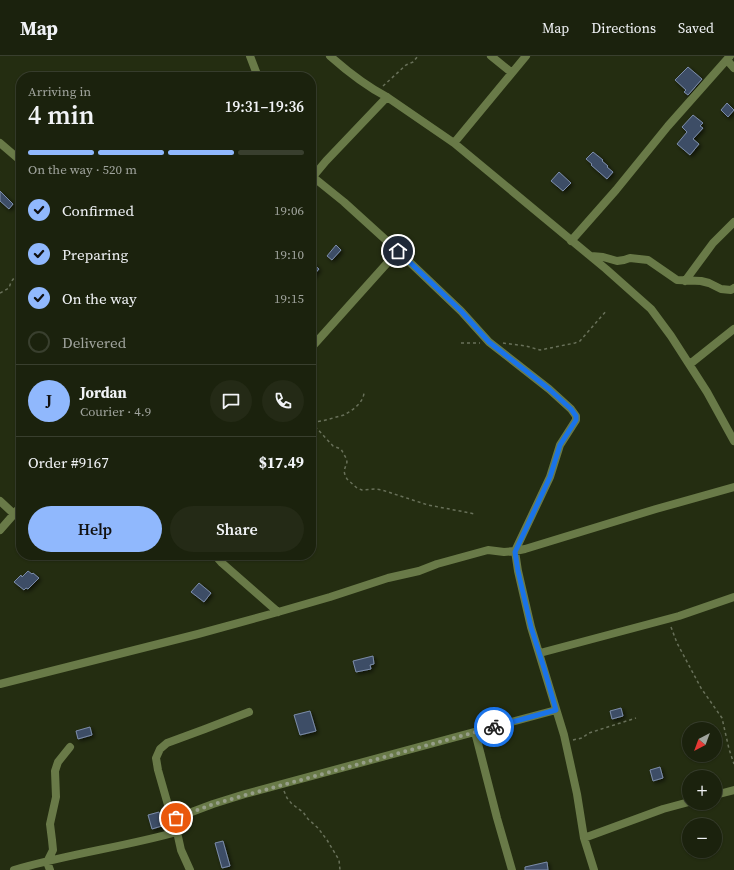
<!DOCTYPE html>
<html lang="en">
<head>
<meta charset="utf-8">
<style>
	body { margin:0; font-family:"Source Serif 4",serif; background:#242a16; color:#f1f3f6; height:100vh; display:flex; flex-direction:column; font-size:15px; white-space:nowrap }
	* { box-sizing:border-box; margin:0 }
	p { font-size:13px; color:#a0a49d }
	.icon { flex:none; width:22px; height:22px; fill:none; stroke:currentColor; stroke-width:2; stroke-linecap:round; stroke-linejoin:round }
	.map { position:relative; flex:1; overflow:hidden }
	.drawer { position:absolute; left:16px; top:16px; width:300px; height:488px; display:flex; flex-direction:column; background:#1b220d; border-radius:16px; box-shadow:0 1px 3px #0004,0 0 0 1px #393f2e }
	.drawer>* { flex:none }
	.needle { width:26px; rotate:221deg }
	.controls { position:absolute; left:682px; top:666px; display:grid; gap:8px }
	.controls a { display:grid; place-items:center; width:40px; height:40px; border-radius:50%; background:#1b220d; box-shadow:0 1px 3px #0004,0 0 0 1px #393f2e; font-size:20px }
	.pin { position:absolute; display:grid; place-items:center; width:34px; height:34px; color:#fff; margin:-17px; border:2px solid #fff; border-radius:50%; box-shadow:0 1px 4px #0007 }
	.courier { position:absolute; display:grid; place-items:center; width:40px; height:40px; margin:-20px; border:3px solid #1a73e8; border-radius:50%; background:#fff; color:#222; box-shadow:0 1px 5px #0007 }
	.summary em { font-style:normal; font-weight:600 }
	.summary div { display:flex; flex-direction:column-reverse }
	.summary { display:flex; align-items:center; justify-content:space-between; height:68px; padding:0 12px }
	h1 { font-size:26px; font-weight:600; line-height:30px }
	.bar { display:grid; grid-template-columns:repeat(4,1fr); gap:6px 4px; align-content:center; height:48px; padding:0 12px }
	.bar i { height:5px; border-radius:3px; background:#393f2e }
	.bar .active { background:#90b8fd }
	.bar p { grid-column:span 4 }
	.line { display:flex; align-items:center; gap:10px; padding:0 12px; border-top:1px solid #393f2e }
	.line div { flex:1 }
	.round { display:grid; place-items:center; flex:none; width:42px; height:42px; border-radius:21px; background:#242a16 }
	ol { padding:0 12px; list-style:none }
	li { display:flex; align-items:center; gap:12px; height:44px }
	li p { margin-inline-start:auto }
	li .icon { padding:4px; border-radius:50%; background:#90b8fd; color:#111; stroke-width:4 }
	li:last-child { color:#a0a49d }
	li i { width:22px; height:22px; border:2px solid #393f2e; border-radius:50% }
	.action { display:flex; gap:8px; margin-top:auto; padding:8px 12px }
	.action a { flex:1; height:46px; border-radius:24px; background:#90b8fd; color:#111; font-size:16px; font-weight:600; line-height:46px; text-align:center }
	.action a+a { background:#242a16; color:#f1f3f6 }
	header { display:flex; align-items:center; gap:24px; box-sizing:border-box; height:56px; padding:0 20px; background:#1b220d; border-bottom:1px solid #393f2e }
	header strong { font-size:19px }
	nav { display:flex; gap:22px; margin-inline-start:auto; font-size:14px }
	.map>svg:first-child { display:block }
</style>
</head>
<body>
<header>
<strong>Map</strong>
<nav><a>Map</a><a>Directions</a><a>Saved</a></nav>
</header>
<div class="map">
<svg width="734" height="814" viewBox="0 0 734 814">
	<defs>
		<filter id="shadow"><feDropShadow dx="2" dy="2" stdDeviation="2" flood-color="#0009"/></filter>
	</defs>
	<rect width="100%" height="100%" fill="#242d11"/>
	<path fill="#3e4d66" stroke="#7c8daa" filter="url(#shadow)" d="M 688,11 L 702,23 L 688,39 L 684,36 L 686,34 L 675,24 Z
		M 727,47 L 734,54 L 728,61 L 721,54 Z
		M 693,59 L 703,67 L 700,70 L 703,72 L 693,83 L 699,88 L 690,99 L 677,88 L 687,76 L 682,71 Z
		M 593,96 L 603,104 L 602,105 L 608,110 L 607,111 L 613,116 L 607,123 L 591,109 L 592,108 L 586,103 Z
		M 559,116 L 571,127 L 563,135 L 551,125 Z
		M 0,135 L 13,148 L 9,153 L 0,145 Z
		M 336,189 L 341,194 L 332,204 L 327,200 Z
		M 311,206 L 319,213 L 311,222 Z
		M 28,515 L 32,518 L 33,517 L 39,522 L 28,533 L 26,532 L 24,534 L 14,526 L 21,519 L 22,521 Z
		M 199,527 L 211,537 L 204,546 L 191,536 Z
		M 373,600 L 374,608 L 370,609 L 371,613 L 356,616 L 353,605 Z
		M 621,652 L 623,660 L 612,663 L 610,655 Z
		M 310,655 L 316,675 L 300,679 L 294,659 Z
		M 90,671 L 92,679 L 78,683 L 76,675 Z
		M 660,711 L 663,722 L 653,725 L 650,714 Z
		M 159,756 L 160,759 L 163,758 L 165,764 L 164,764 L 165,769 L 152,773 L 148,759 Z
		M 223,785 L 230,810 L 222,812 L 215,787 Z
		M 547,806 L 548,814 L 525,814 L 525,811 Z"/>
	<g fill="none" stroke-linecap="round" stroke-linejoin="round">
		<path stroke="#687059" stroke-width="1.5" stroke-dasharray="3 3" stroke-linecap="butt" d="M 383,30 L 406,9 L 413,6 L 418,0
			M 0,237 L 9,232 L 11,226 L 21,213
			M 461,287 L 480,287
			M 503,287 L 526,290 L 540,294 L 575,287 L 580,285 L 607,254
			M 311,366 L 333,390 L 341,393 L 346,402 L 347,406 L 344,415 L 345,419 L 347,423 L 357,432 L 362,434 L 375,433 L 382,434 L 428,449 L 465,456 L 475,458
			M 312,366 L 322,365 L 344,359 C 353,354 363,347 364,337
			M 671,571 L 677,587 L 701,632 L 722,662 L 729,693 L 734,708
			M 573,684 L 582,682 L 589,677 L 636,662
			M 284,735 L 287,742 L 292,748 L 303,756 L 308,763 L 318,772 L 327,784 L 339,804 L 340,814"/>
		<path stroke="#697a48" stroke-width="8" d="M 250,0 L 258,21
			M 330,0 C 348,16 366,30 387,41 L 454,87 L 606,213 L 651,253 L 671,280 L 707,336 L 734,385
			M 491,0 L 512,17
			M 727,4 L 734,12
			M 0,87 L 21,105
			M 454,87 L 526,0
			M 313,121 L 344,146 L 398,195 L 461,255 L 489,286 L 549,333 L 571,353 L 576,360 L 576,364 L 560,389 L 550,421 L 515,495 L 518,515 L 531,571 L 564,679 L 577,738 L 584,782 L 594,814
			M 311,123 L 326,105 L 387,41
			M 571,185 L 616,134 L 668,70 L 730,0
			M 591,200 L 603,201 L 617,205 L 624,204 L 630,202 L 648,204 L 677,224 L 701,225 L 709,227 L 721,233 L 731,234 L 734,232
			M 685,225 L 713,187 L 734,166
			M 311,292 L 398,195
			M 690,308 L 734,273
			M 0,445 L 14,458
			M 0,474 L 21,450
			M 215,499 L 222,507 L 278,556
			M 540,597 L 679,560 L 734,541
			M 0,628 L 198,578 L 278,556 L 330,541 L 388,522 L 419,515 L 437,508 L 488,494 L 504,496 L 515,495 L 525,493 L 656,453 L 734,431
			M 475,676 L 497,762 L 512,814
			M 715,739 L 734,734
			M 180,767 L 172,756 L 168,749 L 158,714 L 156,702 L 160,693 L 167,687 L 205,673 L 249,656
			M 584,782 L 663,753 L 689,746
			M 14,814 C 68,798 123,791 177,776
			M 50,814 L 47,806 L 53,794 L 52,784 L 50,768 L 56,741 L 55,715 L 58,706 L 70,691
			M 190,814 L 181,794 L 177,776 L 180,767 L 189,757 L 213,748 L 245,738 L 556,654"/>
	</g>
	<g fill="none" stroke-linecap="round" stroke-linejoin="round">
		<path stroke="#969e89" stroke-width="4" stroke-dasharray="0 7.2" d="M 176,762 L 180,767 L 189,757 L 214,748 L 235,742 L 494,671"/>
		<path stroke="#1a73e8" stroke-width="5" d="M 398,195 L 461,255 L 489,286 L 549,333 L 571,353 L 576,360 L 576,364 L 560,389 L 550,421 L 515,496 L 518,515 L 531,571 L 544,612 L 556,654 L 494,671"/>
	</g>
</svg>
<div class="controls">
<a><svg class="needle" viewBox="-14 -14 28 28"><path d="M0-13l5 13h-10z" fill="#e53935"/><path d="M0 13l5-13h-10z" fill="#a0a49d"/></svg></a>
<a>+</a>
<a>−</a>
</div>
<div class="pin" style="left:176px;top:762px;background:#ea580c"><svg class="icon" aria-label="bag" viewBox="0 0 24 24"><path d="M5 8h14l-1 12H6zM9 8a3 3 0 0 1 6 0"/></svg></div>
<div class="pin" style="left:398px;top:195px;background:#1f2937"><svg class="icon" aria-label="home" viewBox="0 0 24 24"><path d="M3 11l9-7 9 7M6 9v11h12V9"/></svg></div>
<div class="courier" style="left:494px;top:671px"><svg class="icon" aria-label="bike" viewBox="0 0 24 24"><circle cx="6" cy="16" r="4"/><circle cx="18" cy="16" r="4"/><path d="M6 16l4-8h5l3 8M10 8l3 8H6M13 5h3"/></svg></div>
<section class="drawer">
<div class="summary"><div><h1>4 min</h1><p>Arriving in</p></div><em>19:31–19:36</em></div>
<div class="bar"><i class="active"></i><i class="active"></i><i class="active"></i><i></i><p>On the way · 520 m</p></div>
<ol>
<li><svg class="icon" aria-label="check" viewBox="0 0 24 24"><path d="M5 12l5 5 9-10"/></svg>Confirmed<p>19:06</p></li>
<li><svg class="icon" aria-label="check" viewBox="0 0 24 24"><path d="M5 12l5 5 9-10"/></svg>Preparing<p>19:10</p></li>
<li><svg class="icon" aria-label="check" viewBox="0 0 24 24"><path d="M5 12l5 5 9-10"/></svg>On the way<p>19:15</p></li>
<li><i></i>Delivered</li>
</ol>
<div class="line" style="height:72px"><b class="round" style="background:#90b8fd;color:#111">J</b><div><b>Jordan</b><p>Courier · 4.9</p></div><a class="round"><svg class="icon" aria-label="chat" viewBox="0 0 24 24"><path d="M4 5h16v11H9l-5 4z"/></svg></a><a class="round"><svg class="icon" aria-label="phone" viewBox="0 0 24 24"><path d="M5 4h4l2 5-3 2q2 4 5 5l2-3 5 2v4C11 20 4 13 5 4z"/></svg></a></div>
<div class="line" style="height:52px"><div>Order #9167</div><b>$17.49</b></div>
<div class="action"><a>Help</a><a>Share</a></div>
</section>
</div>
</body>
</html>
